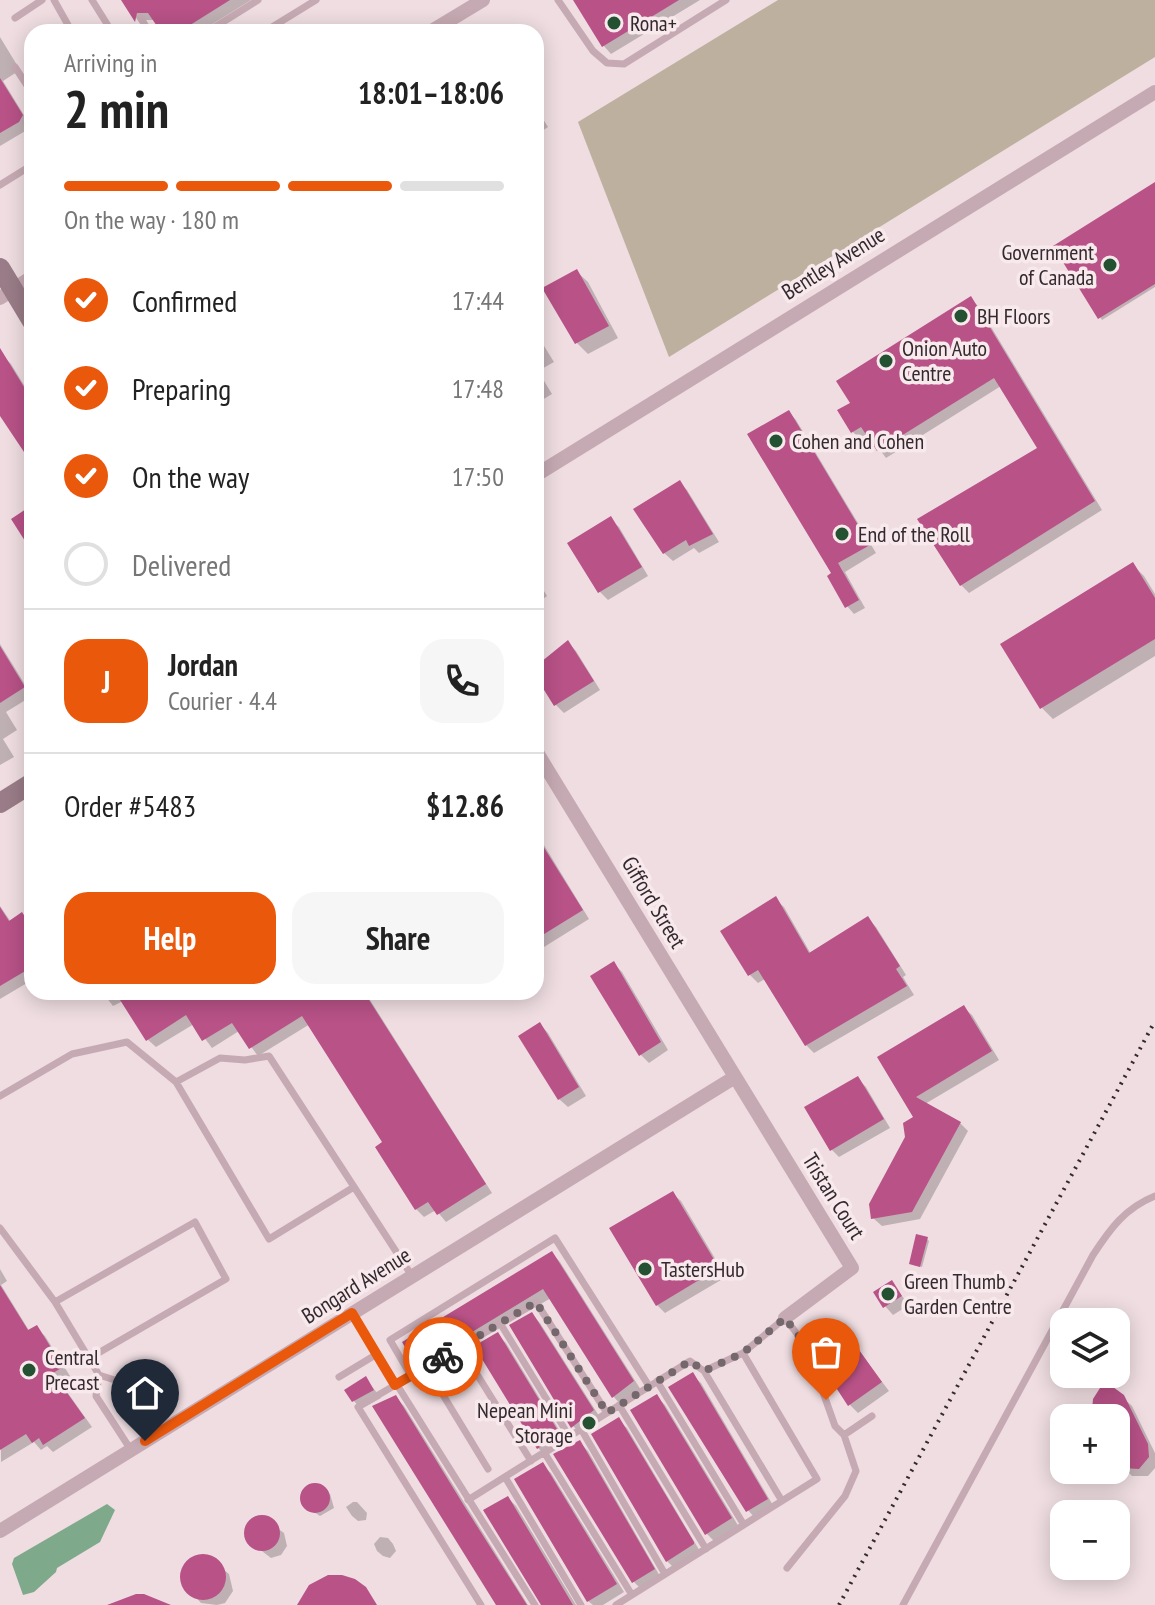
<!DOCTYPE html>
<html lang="en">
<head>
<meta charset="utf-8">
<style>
	body { margin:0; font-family:"PT Sans Narrow",sans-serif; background:#f6f6f6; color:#222; height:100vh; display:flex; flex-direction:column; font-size:30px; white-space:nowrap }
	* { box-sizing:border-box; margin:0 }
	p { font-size:26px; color:#767676 }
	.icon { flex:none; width:44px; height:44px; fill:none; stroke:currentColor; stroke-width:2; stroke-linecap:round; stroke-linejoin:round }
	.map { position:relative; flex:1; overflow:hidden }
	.sheet { position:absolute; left:24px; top:24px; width:520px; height:976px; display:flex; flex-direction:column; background:#fff; border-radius:24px; box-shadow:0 4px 20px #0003 }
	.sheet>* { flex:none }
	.controls { position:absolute; left:1050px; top:1308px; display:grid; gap:16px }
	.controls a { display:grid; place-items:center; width:80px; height:80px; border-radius:16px; background:#fff; box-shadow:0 4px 20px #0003; font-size:40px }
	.pin { position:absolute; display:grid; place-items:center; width:68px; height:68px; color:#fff; margin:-82px -34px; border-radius:50% 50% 50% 0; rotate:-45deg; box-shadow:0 0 8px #0007 }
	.pin .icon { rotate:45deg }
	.courier { position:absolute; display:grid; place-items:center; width:80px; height:80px; margin:-40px; border:6px solid #ea580c; border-radius:50%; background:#fff; color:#222; box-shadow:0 2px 10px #0007 }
	.summary em { font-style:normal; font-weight:600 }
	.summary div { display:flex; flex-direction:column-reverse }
	.summary { display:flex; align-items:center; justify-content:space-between; height:136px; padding:0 40px }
	h1 { font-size:52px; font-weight:600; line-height:60px }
	.bar { display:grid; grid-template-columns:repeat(4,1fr); gap:12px 8px; align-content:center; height:96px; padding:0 40px }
	.bar i { height:10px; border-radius:6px; background:#e0e0e0 }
	.bar .selected { background:#ea580c }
	.bar p { grid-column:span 4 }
	.line { display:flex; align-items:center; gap:20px; padding:0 40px; border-top:2px solid #e0e0e0 }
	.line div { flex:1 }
	.round { display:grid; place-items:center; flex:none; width:84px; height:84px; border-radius:24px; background:#f6f6f6 }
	ol { padding:0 40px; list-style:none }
	li { display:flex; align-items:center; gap:24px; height:88px }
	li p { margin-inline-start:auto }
	li .icon { padding:8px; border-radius:50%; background:#ea580c; color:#fff; stroke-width:4 }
	li:last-child { color:#767676 }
	li i { width:44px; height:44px; border:4px solid #e0e0e0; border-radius:50% }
	.primary-button { display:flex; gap:16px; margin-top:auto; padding:16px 40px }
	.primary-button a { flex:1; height:92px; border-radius:24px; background:#ea580c; color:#fff; font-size:32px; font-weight:600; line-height:92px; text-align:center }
	.primary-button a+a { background:#f6f6f6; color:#222 }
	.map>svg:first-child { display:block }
</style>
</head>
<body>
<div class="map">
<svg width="1155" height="1605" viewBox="0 0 1155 1605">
	<rect width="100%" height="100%" fill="#efdde1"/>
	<path fill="#bdb09e" d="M 778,0 L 1155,0 L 1155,57 L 669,357 L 578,122 Z"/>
	<path fill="#7fa98b" d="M 107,1504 L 115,1510 L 100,1542 L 57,1568 L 56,1572 L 34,1592 L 23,1595 L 12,1564 L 14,1558 Z"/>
	<path fill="#0003" d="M 124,0 L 251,0 L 200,32 L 163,32 L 156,20 L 145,20 L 143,28 Z
		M 575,0 L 700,0 L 611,54 L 603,45 Z
		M 0,37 L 20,70 L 3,81 L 30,125 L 27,130 L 0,146 Z
		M 536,108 L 548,127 L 536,135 Z
		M 1155,185 L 1155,287 L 1102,320 L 1055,246 Z
		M 576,271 L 588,282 L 618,338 L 588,354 L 577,343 Z
		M 971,299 L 979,307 L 1102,510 L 969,593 L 961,585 L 1039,449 L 1001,386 L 886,458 L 869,435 L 861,440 L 853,432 L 840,411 L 852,403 Z
		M 536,333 L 554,362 L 538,371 L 552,394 L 542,400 L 536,394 Z
		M 3,356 L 11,364 L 32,398 L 32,457 L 0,412 L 0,358 Z
		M 789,412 L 796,420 L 876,553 L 845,572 L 865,608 L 854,614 L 847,606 L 834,574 Z
		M 679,482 L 687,490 L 719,542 L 699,553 L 694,548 L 673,561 L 664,553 Z
		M 610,519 L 619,527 L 648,576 L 608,600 L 600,592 L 570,544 Z
		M 1133,565 L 1144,576 L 1155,594 L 1155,656 L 1053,719 L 1042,708 Z
		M 536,578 L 547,596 L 536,604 Z
		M 568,643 L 576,651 L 600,690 L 564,713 L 555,704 L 536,673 L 536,669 Z
		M 0,644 L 32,696 L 6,712 L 17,730 L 3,739 L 14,757 L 0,765 Z
		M 536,832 L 589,919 L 536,952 Z
		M 775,899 L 784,907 L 811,954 L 868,919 L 876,927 L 906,975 L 903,977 L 914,995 L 814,1053 L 806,1045 L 765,979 L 758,983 L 750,975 L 723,931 Z
		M 0,906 L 11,922 L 22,915 L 32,926 L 32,980 L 0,999 Z
		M 614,964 L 622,972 L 668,1050 L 649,1063 L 641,1055 Z
		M 102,992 L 365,992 L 492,1193 L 446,1222 L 436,1210 L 424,1217 L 416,1209 L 385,1143 L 310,1024 L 258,1056 L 239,1031 L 212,1048 L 194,1024 L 156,1047 L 147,1039 L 123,1001 L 113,1006 Z
		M 963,1007 L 972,1015 L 999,1060 L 925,1104 L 960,1123 L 968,1131 L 920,1219 L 882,1226 L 873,1218 L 916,1117 L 879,1058 Z
		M 540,1024 L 548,1033 L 586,1096 L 568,1107 L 559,1099 Z
		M 858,1079 L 866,1087 L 890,1128 L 839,1157 L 831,1149 Z
		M 672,1193 L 681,1201 L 726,1277 L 665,1313 L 657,1305 Z
		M 927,1239 L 929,1241 L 922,1267 L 913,1265 Z
		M 552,1253 L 560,1262 L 641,1390 L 621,1405 L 613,1396 L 551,1298 L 425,1372 L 417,1364 Z
		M 0,1269 L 7,1281 L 1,1285 L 30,1332 L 36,1328 L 45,1336 L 70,1376 L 60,1382 L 92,1427 L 53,1452 L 47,1446 L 41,1450 L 34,1442 L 1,1462 Z
		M 892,1283 L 909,1305 L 893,1315 L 885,1306 Z
		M 532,1314 L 540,1323 L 601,1419 L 581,1434 L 573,1426 Z
		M 498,1335 L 506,1343 L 567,1443 L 546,1456 L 538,1448 Z
		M 852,1342 L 889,1391 L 858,1413 L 850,1405 Z
		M 692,1375 L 701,1383 L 774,1507 L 755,1518 L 747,1509 Z
		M 366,1379 L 381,1398 L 361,1409 L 353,1400 Z
		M 657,1397 L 665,1405 L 739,1527 L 715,1542 L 707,1534 Z
		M 1122,1397 L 1132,1406 L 1155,1453 L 1155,1468 L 1148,1476 L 1132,1476 L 1123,1467 L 1116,1453 L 1116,1418 L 1098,1418 Z
		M 396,1398 L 404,1406 L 528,1605 L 498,1605 Z
		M 618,1420 L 627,1428 L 701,1553 L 675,1569 L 667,1561 Z
		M 580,1443 L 588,1451 L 661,1578 L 642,1590 L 634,1582 L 556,1455 Z
		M 542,1465 L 551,1473 L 624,1592 L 603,1605 L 593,1605 L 588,1601 Z
		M 316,1485 L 330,1494 L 334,1508 L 320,1516 L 305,1506 L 303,1495 L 307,1488 Z
		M 508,1498 L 516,1506 L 576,1605 L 543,1605 Z
		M 353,1502 L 357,1502 L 367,1513 L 366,1520 L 358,1521 L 352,1516 L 346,1507 Z
		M 263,1518 L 284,1533 L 287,1546 L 281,1555 L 271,1558 L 250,1542 L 247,1532 L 253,1521 Z
		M 380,1537 L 388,1538 L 393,1544 L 396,1551 L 390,1558 L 383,1556 L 377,1551 L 374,1544 Z
		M 201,1556 L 208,1557 L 229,1574 L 233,1591 L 225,1603 L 217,1605 L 201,1603 L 183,1583 L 183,1572 L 191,1560 Z"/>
	<path fill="#b85287" d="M 121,0 L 230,0 L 179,32 L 161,32 L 148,13 L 137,13 L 135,22 Z
		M 573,0 L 679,0 L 602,47 Z
		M 0,78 L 23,115 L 19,122 L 0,133 Z
		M 1155,182 L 1155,284 L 1098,319 L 1053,246 Z
		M 577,269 L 609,326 L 575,344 L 542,288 Z
		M 971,296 L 1095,501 L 960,586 L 917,519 L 1037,448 L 994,378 L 877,451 L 861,427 L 851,433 L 837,410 L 850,403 L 836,381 Z
		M 0,348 L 32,400 L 32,464 L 0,416 Z
		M 789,410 L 870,545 L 838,563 L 859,600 L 845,608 L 827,576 L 831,573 L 747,434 Z
		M 680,480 L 713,534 L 689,546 L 686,540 L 663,554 L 633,509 Z
		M 32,505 L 32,552 L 11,519 Z
		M 611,516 L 642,567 L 598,593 L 567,543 Z
		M 1133,562 L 1155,598 L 1155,639 L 1040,709 L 1000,644 Z
		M 568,640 L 594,681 L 554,706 L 536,677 L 536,666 Z
		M 0,646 L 25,687 L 0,703 Z
		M 536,835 L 583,910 L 536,939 Z
		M 776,896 L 809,953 L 868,916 L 900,966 L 896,969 L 907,986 L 805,1046 L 758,970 L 748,976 L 720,931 Z
		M 0,907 L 9,921 L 22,912 L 32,928 L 32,967 L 0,986 Z
		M 614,961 L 661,1042 L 639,1056 L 590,976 Z
		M 115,992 L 364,992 L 486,1184 L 437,1215 L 428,1202 L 415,1210 L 375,1147 L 382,1142 L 302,1016 L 249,1049 L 232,1023 L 202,1041 L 186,1015 L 146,1041 Z
		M 964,1005 L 992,1051 L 916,1097 L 961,1122 L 912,1212 L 871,1219 L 869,1204 L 905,1137 L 903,1123 L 913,1117 L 877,1057 Z
		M 540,1022 L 579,1087 L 558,1100 L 518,1036 Z
		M 858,1076 L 884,1119 L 830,1151 L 804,1107 Z
		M 673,1191 L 719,1268 L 656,1306 L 609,1228 Z
		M 916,1234 L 928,1237 L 920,1267 L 909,1264 Z
		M 552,1251 L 634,1381 L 612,1398 L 543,1289 L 416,1366 L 402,1342 Z
		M 892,1280 L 902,1296 L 883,1308 L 873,1292 Z
		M 0,1285 L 28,1330 L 37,1325 L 63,1367 L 53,1373 L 85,1418 L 43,1445 L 39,1438 L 32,1443 L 26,1434 L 0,1450 Z
		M 532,1312 L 594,1410 L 571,1428 L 509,1325 Z
		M 498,1332 L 560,1434 L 537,1449 L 474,1346 Z
		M 852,1340 L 882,1382 L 848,1406 L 820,1363 Z
		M 693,1372 L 768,1499 L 746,1512 L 668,1387 Z
		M 366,1376 L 374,1390 L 352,1402 L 344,1390 Z
		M 1113,1387 L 1124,1395 L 1148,1444 L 1149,1457 L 1139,1469 L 1122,1468 L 1116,1457 L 1116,1418 L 1096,1418 L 1092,1410 L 1093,1399 L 1100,1388 Z
		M 657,1394 L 732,1518 L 705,1535 L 630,1410 Z
		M 396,1395 L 463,1504 L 527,1605 L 496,1605 L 372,1406 Z
		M 619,1417 L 694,1542 L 694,1544 L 666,1562 L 591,1434 Z
		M 580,1440 L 655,1569 L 632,1583 L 553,1454 Z
		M 543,1462 L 617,1584 L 587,1602 L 514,1479 Z
		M300 1498a15 15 0 1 1 30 0a15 15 0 1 1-30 0Z
		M 508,1496 L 573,1605 L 541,1605 L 483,1510 Z
		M244 1533a18 18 0 1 1 36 0a18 18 0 1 1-36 0Z
		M180 1577a23 23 0 1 1 46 0a23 23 0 1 1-46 0Z
		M 328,1575 L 342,1575 L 355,1579 L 366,1587 L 377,1605 L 297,1605 L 309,1585 Z
		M 136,1594 L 144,1594 L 171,1605 L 107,1605 Z"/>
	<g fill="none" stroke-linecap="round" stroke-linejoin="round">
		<path stroke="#c6aab3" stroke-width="7" d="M 54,0 L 72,32
			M 92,0 L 112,32
			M 558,0 L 593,51 L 607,63 L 624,64 L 726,0
			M 15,18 L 42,0
			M 141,18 L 149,32
			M 207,32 L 258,0
			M 264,32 L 316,0
			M 15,67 L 32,93
			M 25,122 L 32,117
			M 0,185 L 32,165
			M 0,1096 L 72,1054 L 127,1042 L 176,1082
			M 354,1187 L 269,1239 L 176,1082 L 220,1058 L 245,1060 L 269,1056 L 412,1276
			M 0,1228 L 55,1302 L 99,1375 L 121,1382 L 156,1434
			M 55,1302 L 195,1222 L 226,1279 L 88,1359
			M 352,1313 L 535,1605
			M 500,1323 L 569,1436
			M 460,1347 L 531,1461
			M 426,1367 L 488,1469
			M 704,1371 L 782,1501
			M 99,1375 L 96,1396 L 131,1450
			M 411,1376 L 390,1340 L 555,1238 L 649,1386
			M 339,1377 L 377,1354
			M 657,1381 L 744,1525
			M 619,1405 L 706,1549
			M 581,1429 L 665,1574
			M 544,1452 L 632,1595
			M 505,1477 L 581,1605
			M 468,1500 L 690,1361 L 704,1371 L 743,1353
			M 787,1568 L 845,1496 L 856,1471 L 844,1435
			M 481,1605 L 358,1407 L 536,1302 L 607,1413
			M 616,1605 L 817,1479 L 743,1353 L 785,1318 L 807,1347 L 835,1426 L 844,1435 L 872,1416
			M 903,1605 L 1093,1255 C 1110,1229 1125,1208 1155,1196"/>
		<path stroke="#c6aab3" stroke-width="14" d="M 430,32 L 483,0
			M 0,298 L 32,277
			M 536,475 L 1155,92
			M 536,751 L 852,1268 L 785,1318
			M 0,1531 L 735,1077"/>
		<path stroke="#997c87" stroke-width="20" d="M 0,268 L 32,321
			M 0,803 L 32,783"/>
		<path stroke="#34292e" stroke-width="4" stroke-dasharray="2 6" stroke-linecap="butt" d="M 839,1605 L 1155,1021"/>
	</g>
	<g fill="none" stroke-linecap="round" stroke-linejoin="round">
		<path stroke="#75686d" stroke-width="8" stroke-dasharray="0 14.4" d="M 443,1357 L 536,1302 L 607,1413 L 690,1361 L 704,1371 L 743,1353 L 785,1318 L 807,1347 L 826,1400"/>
		<path stroke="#ea580c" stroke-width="10" d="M 145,1441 L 352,1313 L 395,1385 L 443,1357"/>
	</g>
	<g fill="#235131" stroke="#f7e9ec" stroke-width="3">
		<circle cx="614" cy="23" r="8"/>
		<circle cx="1110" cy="265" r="8"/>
		<circle cx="961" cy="316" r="8"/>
		<circle cx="886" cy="361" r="8"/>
		<circle cx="776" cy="441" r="8"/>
		<circle cx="842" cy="534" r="8"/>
		<circle cx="645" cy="1269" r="8"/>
		<circle cx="888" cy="1294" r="8"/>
		<circle cx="29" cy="1370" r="8"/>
		<circle cx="589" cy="1423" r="8"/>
	</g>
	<g text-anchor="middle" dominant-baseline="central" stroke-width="7" stroke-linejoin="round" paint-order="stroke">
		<g font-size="22" fill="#34292e" stroke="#f7e9ec" text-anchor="start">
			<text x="630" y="23">Rona+</text>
			<text x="1094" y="252" text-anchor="end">Government<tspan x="1094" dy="25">of Canada</tspan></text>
			<text x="977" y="316">BH Floors</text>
			<text x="902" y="348">Onion Auto<tspan x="902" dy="25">Centre</tspan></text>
			<text x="792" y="441">Cohen and Cohen</text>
			<text x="858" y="534">End of the Roll</text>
			<text x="661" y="1269">TastersHub</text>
			<text x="904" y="1281">Green Thumb<tspan x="904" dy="25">Garden Centre</tspan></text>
			<text x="45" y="1357">Central<tspan x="45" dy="25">Precast</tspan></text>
			<text x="573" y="1410" text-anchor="end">Nepean Mini<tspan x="573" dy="25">Storage</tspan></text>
		</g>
		<g font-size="22" fill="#34292e" stroke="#f7e9ec">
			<text transform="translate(833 263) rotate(-32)">Bentley Avenue</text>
			<text transform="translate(654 902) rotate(59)">Gifford Street</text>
			<text transform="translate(834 1196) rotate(58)">Tristan Court</text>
			<text transform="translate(356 1285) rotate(-32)">Bongard Avenue</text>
		</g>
	</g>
</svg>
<div class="controls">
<a><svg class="icon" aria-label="layers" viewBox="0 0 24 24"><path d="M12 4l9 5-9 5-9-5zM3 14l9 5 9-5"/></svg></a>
<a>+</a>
<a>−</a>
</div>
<div class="pin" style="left:826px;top:1400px;background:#ea580c"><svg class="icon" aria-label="bag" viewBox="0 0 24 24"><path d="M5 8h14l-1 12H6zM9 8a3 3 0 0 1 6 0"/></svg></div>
<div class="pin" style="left:145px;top:1441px;background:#1f2937"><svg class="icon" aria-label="home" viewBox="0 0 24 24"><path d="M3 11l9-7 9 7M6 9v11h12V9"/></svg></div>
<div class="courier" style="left:443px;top:1357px"><svg class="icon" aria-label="bike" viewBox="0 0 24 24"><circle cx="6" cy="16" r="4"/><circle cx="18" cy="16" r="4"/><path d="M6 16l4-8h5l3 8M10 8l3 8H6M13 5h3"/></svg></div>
<section class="sheet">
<div class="summary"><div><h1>2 min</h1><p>Arriving in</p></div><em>18:01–18:06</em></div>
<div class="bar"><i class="selected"></i><i class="selected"></i><i class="selected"></i><i></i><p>On the way · 180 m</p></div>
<ol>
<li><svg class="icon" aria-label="check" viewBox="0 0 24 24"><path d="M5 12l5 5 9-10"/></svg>Confirmed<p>17:44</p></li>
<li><svg class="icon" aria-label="check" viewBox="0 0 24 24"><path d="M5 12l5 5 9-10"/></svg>Preparing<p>17:48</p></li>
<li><svg class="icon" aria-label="check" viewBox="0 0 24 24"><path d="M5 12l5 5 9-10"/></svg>On the way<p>17:50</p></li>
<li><i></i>Delivered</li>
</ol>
<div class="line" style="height:144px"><b class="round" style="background:#ea580c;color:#fff">J</b><div><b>Jordan</b><p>Courier · 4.4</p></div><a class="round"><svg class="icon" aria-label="phone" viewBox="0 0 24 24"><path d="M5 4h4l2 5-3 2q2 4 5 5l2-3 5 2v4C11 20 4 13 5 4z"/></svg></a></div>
<div class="line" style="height:104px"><div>Order #5483</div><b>$12.86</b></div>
<div class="primary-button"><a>Help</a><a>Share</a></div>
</section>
</div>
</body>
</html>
